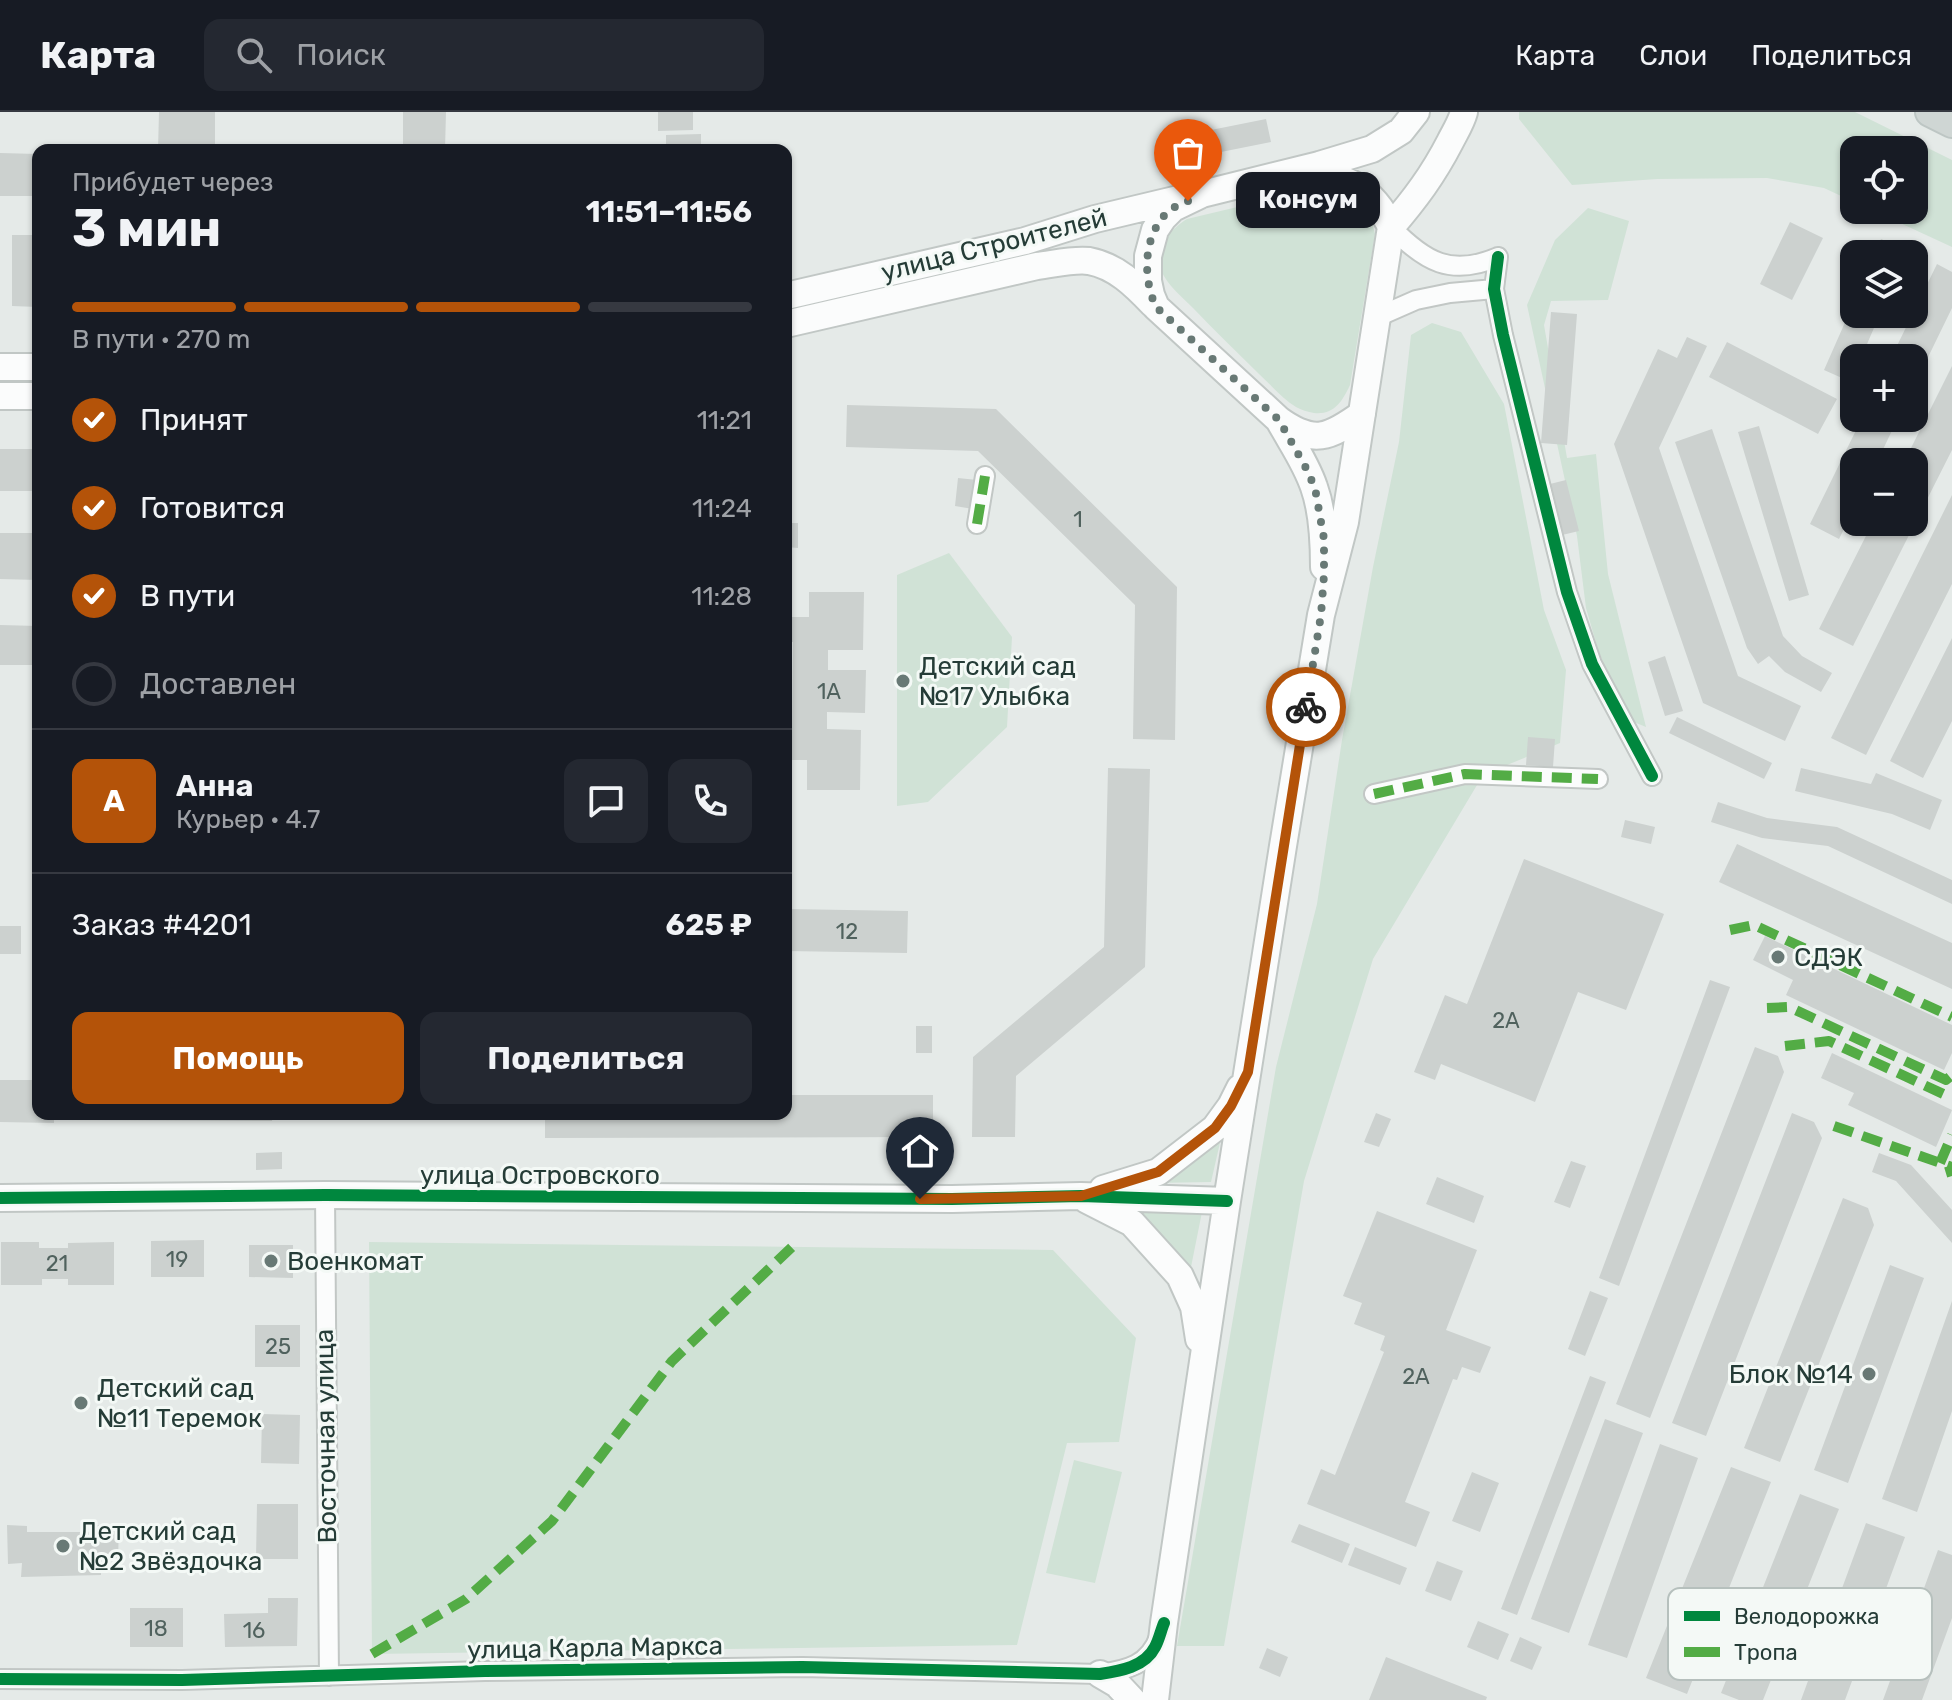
<!DOCTYPE html>
<html lang="ru">
<head>
<meta charset="utf-8">
<style>
	body { margin:0; font-family:Rubik,sans-serif; background:#242831; color:#f1f3f6; height:100vh; display:flex; flex-direction:column; font-size:30px; white-space:nowrap }
	* { box-sizing:border-box; margin:0 }
	p { font-size:26px; color:#9ea1a6 }
	.icon { flex:none; width:44px; height:44px; fill:none; stroke:currentColor; stroke-width:2; stroke-linecap:round; stroke-linejoin:round }
	.map { position:relative; flex:1; overflow:hidden }
	.drawer { position:absolute; left:32px; top:32px; width:760px; height:976px; display:flex; flex-direction:column; background:#171b24; border-radius:16px; box-shadow:0 2px 6px #0004 }
	.drawer>* { flex:none }
	.tools { position:absolute; left:1840px; top:24px; display:grid; gap:16px }
	.tools a { display:grid; place-items:center; width:88px; height:88px; border-radius:16px; background:#171b24; box-shadow:0 2px 6px #0004; font-size:40px }
	.pin { position:absolute; display:grid; place-items:center; width:68px; height:68px; color:#fff; margin:-82px -34px; border-radius:50% 50% 50% 0; rotate:-45deg; box-shadow:0 0 8px #0007 }
	.pin .icon { rotate:45deg }
	.courier { position:absolute; display:grid; place-items:center; width:80px; height:80px; margin:-40px; border:6px solid #b45309; border-radius:50%; background:#fff; color:#222; box-shadow:0 2px 10px #0007 }
	.bubble { position:absolute; height:56px; border-radius:16px; background:#171b24; box-shadow:0 2px 6px #0004; font-size:26px; font-weight:700; line-height:56px; text-align:center }
	.summary em { font-style:normal; font-weight:700 }
	.summary div { display:flex; flex-direction:column-reverse }
	.summary { display:flex; align-items:center; justify-content:space-between; height:136px; padding:0 40px }
	h1 { font-size:52px; font-weight:700; line-height:60px }
	.bar { display:grid; grid-template-columns:repeat(4,1fr); gap:12px 8px; align-content:center; height:96px; padding:0 40px }
	.bar i { height:10px; border-radius:6px; background:#363941 }
	.bar .selected { background:#b45309 }
	.bar p { grid-column:span 4 }
	.line { display:flex; align-items:center; gap:20px; padding:0 40px; border-top:2px solid #363941 }
	.line div { flex:1 }
	.round { display:grid; place-items:center; flex:none; width:84px; height:84px; border-radius:16px; background:#242831 }
	ol { padding:0 40px; list-style:none }
	li { display:flex; align-items:center; gap:24px; height:88px }
	li p { margin-inline-start:auto }
	li .icon { padding:8px; border-radius:50%; background:#b45309; color:#fff; stroke-width:4 }
	li:last-child { color:#9ea1a6 }
	li i { width:44px; height:44px; border:4px solid #363941; border-radius:50% }
	.cta { display:flex; gap:16px; margin-top:auto; padding:16px 40px }
	.cta a { flex:1; height:92px; border-radius:16px; background:#b45309; color:#fff; font-size:32px; font-weight:700; line-height:92px; text-align:center }
	.cta a+a { background:#242831; color:#f1f3f6 }
	header { display:flex; align-items:center; gap:48px; box-sizing:border-box; height:112px; padding:0 40px; background:#171b24; border-bottom:2px solid #363941 }
	header strong { font-size:38px }
	nav { display:flex; gap:44px; margin-inline-start:auto; font-size:28px }
	.search { width:560px; height:72px; background:#242831; display:flex; align-items:center; gap:20px; box-sizing:border-box; padding:0 28px; border-radius:16px; color:#9ea1a6; font-size:30px }
	.map>svg:first-child { display:block }
</style>
</head>
<body>
<header>
<strong>Карта</strong>
<div class="search"><svg class="icon" aria-label="search" viewBox="0 0 24 24"><circle cx="10" cy="10" r="6"/><path d="M15 15l6 6"/></svg>Поиск</div>
<nav><a>Карта</a><a>Слои</a><a>Поделиться</a></nav>
</header>
<div class="map">
<svg width="1952" height="1588" viewBox="0 0 1952 1588">
	<rect width="100%" height="100%" fill="#e5eae8"/>
	<path fill="#d0e2d6" d="M 1519,0 L 1855,0 L 1952,48 L 1952,135 L 1872,98 L 1914,98 L 1914,38 L 1854,38 L 1854,90 L 1824,76 L 1767,66 L 1657,67 L 1572,73 L 1519,7 Z
		M 1327,77 C 1352,83 1370,95 1375,122 L 1350,273 C 1342,290 1334,303 1314,301 C 1308,300 1301,298 1296,295 C 1283,287 1271,273 1259,262 C 1237,240 1215,219 1193,196 C 1182,185 1167,173 1161,158 C 1153,138 1170,117 1187,107 L 1309,78 Z
		M 1588,96 L 1629,109 L 1608,188 L 1551,189 L 1544,213 L 1567,346 L 1596,342 L 1608,462 L 1646,615 L 1629,608 L 1599,541 L 1586,496 L 1577,424 L 1527,193 L 1555,128 Z
		M 1432,211 L 1461,220 L 1504,292 L 1544,498 L 1566,558 L 1560,631 L 1483,663 L 1373,847 L 1304,1069 L 1224,1534 L 1177,1534 L 1276,955 L 1317,792 L 1342,628 L 1373,455 L 1399,330 L 1411,223 Z
		M 949,441 L 1012,525 L 1007,615 L 928,690 L 897,694 L 897,463 Z
		M 1222,1022 L 1211,1070 L 1153,1071 Z
		M 1202,1100 L 1190,1160 L 1135,1101 Z
		M 369,1130 L 1053,1138 L 1136,1226 L 1119,1330 L 1067,1331 L 1017,1533 L 372,1542 Z
		M 1074,1348 L 1122,1360 L 1095,1471 L 1046,1461 Z"/>
	<path fill="#ccd1cf" d="M 159,0 L 215,0 L 215,38 L 158,38 Z
		M 403,0 L 446,0 L 445,38 L 403,38 Z
		M 658,0 L 693,0 L 693,18 L 658,19 Z
		M 1266,7 L 1271,30 L 1206,43 L 1201,20 Z
		M 701,22 L 701,38 L 666,38 L 666,23 Z
		M 0,41 L 38,42 L 38,84 L 0,84 Z
		M 1790,110 L 1823,126 L 1792,188 L 1760,172 Z
		M 12,123 L 38,123 L 38,195 L 12,194 Z
		M 1881,127 L 1908,139 L 1907,142 L 1875,142 Z
		M 1937,152 L 1952,160 L 1952,196 L 1914,274 L 1914,246 L 1891,246 Z
		M 1854,190 L 1854,202 L 1880,202 L 1861,246 L 1854,246 L 1854,262 L 1851,270 L 1824,258 Z
		M 1551,200 L 1577,202 L 1567,333 L 1541,331 Z
		M 1687,225 L 1707,234 L 1659,336 L 1738,564 L 1801,594 L 1785,629 L 1703,591 L 1614,332 L 1658,237 L 1677,246 Z
		M 1727,230 L 1837,287 L 1818,322 L 1709,265 Z
		M 1952,254 L 1952,338 L 1853,534 L 1819,517 L 1873,410 L 1914,410 L 1914,350 L 1904,350 Z
		M 847,293 L 996,297 L 1177,475 L 1175,628 L 1133,627 L 1135,493 L 978,339 L 846,335 Z
		M 786,300 L 790,300 L 790,373 L 786,373 Z
		M 1862,306 L 1898,306 L 1877,350 L 1854,350 L 1854,397 L 1839,427 L 1810,412 Z
		M 1759,314 L 1809,483 L 1789,489 L 1738,320 Z
		M 1712,317 L 1783,524 L 1802,544 L 1832,561 L 1821,580 L 1785,560 L 1769,544 L 1758,552 L 1747,536 L 1675,330 Z
		M 0,337 L 38,337 L 38,379 L 0,379 Z
		M 958,366 L 977,368 L 973,397 L 955,394 Z
		M 1566,368 L 1579,419 L 1562,423 L 1550,372 Z
		M 1952,383 L 1952,472 L 1866,643 L 1831,626 Z
		M 786,411 L 798,411 L 798,436 L 786,435 Z
		M 0,421 L 38,421 L 38,468 L 0,467 Z
		M 809,480 L 864,480 L 863,538 L 828,538 L 828,558 L 866,558 L 865,601 L 827,600 L 827,617 L 861,618 L 860,678 L 807,678 L 807,648 L 786,648 L 786,626 L 792,626 L 793,530 L 786,530 L 786,505 L 809,505 Z
		M 0,513 L 38,514 L 38,553 L 0,553 Z
		M 1952,526 L 1952,609 L 1923,666 L 1890,649 Z
		M 1665,544 L 1683,599 L 1665,604 L 1648,550 Z
		M 1677,605 L 1772,651 L 1764,667 L 1669,621 Z
		M 1528,625 L 1555,627 L 1553,655 L 1526,653 Z
		M 1108,656 L 1150,657 L 1145,855 L 1016,964 L 1015,1025 L 972,1025 L 973,945 L 1104,835 Z
		M 1801,656 L 1871,672 L 1876,661 L 1942,688 L 1930,718 L 1892,702 L 1795,679 Z
		M 1718,690 L 1767,706 L 1837,715 L 1952,768 L 1952,792 L 1828,734 L 1762,726 L 1711,710 Z
		M 1625,708 L 1655,715 L 1651,732 L 1621,725 Z
		M 1737,732 L 1952,831 L 1952,877 L 1719,770 Z
		M 1524,747 L 1664,802 L 1626,898 L 1578,880 L 1535,990 L 1441,952 L 1435,968 L 1414,960 L 1445,883 L 1467,892 Z
		M 786,797 L 908,799 L 907,841 L 786,839 Z
		M 0,814 L 21,814 L 21,842 L 0,842 Z
		M 1765,824 L 1952,913 L 1952,941 L 1944,958 L 1786,883 L 1793,868 L 1753,848 Z
		M 1710,868 L 1730,875 L 1619,1174 L 1599,1166 Z
		M 916,914 L 932,914 L 932,941 L 916,941 Z
		M 1755,935 L 1778,944 L 1784,960 L 1650,1306 L 1616,1292 Z
		M 1832,941 L 1952,998 L 1936,1035 L 1848,993 L 1854,981 L 1821,966 Z
		M 0,968 L 38,968 L 38,1002 L 54,1002 L 54,1011 L 0,1010 Z
		M 786,983 L 933,983 L 933,1025 L 545,1026 L 545,1002 L 786,1002 Z
		M 1376,1001 L 1391,1007 L 1379,1035 L 1364,1030 Z
		M 1792,1001 L 1814,1010 L 1822,1026 L 1706,1324 L 1672,1311 Z
		M 65,1002 L 273,1002 L 272,1009 L 65,1008 Z
		M 282,1040 L 282,1057 L 256,1058 L 256,1041 Z
		M 1879,1041 L 1911,1053 L 1952,1098 L 1952,1131 L 1896,1069 L 1872,1060 Z
		M 1571,1049 L 1586,1054 L 1570,1096 L 1554,1090 Z
		M 1437,1065 L 1484,1084 L 1474,1111 L 1426,1092 Z
		M 1843,1086 L 1868,1096 L 1874,1113 L 1780,1350 L 1744,1336 Z
		M 1377,1099 L 1477,1138 L 1446,1218 L 1491,1235 L 1480,1261 L 1462,1255 L 1457,1268 L 1453,1267 L 1405,1390 L 1430,1400 L 1416,1435 L 1307,1392 L 1321,1357 L 1335,1363 L 1384,1240 L 1380,1238 L 1385,1224 L 1354,1212 L 1362,1191 L 1343,1184 Z
		M 204,1128 L 204,1165 L 151,1165 L 151,1129 Z
		M 1,1130 L 39,1130 L 39,1136 L 68,1136 L 68,1131 L 114,1130 L 114,1173 L 68,1173 L 68,1167 L 42,1167 L 42,1173 L 1,1173 Z
		M 249,1133 L 293,1133 L 293,1166 L 249,1165 Z
		M 1890,1153 L 1924,1166 L 1848,1371 L 1814,1358 Z
		M 1590,1179 L 1608,1186 L 1585,1244 L 1568,1237 Z
		M 1952,1189 L 1952,1299 L 1917,1400 L 1882,1387 Z
		M 255,1213 L 300,1213 L 300,1255 L 255,1255 Z
		M 1590,1264 L 1606,1270 L 1517,1503 L 1501,1497 Z
		M 262,1302 L 300,1303 L 299,1352 L 261,1351 Z
		M 1605,1307 L 1643,1321 L 1569,1521 L 1531,1507 Z
		M 1660,1332 L 1698,1346 L 1627,1546 L 1588,1533 Z
		M 1731,1355 L 1771,1370 L 1687,1582 L 1646,1566 Z
		M 1472,1360 L 1499,1371 L 1480,1420 L 1452,1409 Z
		M 1800,1382 L 1839,1397 L 1763,1588 L 1739,1588 L 1721,1581 Z
		M 257,1392 L 298,1392 L 298,1447 L 256,1447 Z
		M 1866,1411 L 1905,1425 L 1845,1588 L 1801,1588 Z
		M 1299,1412 L 1350,1432 L 1342,1451 L 1291,1430 Z
		M 7,1413 L 27,1414 L 27,1420 L 90,1420 L 90,1413 L 119,1413 L 118,1448 L 101,1448 L 101,1463 L 21,1465 L 22,1451 L 8,1452 Z
		M 1355,1435 L 1407,1456 L 1400,1473 L 1348,1453 Z
		M 1938,1438 L 1952,1443 L 1952,1506 L 1922,1588 L 1883,1588 Z
		M 1437,1449 L 1463,1459 L 1451,1489 L 1425,1479 Z
		M 268,1486 L 298,1486 L 297,1534 L 225,1535 L 224,1502 L 268,1501 Z
		M 130,1496 L 183,1496 L 183,1535 L 130,1535 Z
		M 1478,1509 L 1509,1522 L 1498,1548 L 1467,1535 Z
		M 1520,1525 L 1542,1535 L 1532,1558 L 1510,1549 Z
		M 1267,1536 L 1288,1545 L 1280,1565 L 1259,1556 Z
		M 1386,1545 L 1487,1585 L 1486,1588 L 1369,1588 Z"/>
	<g fill="none" stroke-linecap="round" stroke-linejoin="round">
		<defs>
			<path id="street" d="M 1391,115 C 1425,150 1451,165 1498,145
				M 1498,145 L 1494,177 L 1503,223 L 1567,480 L 1592,552 L 1652,664
				M 1375,206 L 1416,188 L 1450,181 L 1494,177
				M 977,412 L 985,364
				M 1374,682 L 1465,662 L 1598,667
				M 325,1083 L 329,1564
				M 0,1567 L 182,1568 L 485,1559 L 802,1555 L 1100,1562 C 1127,1558 1149,1553 1159,1525"/>
			<path id="secondary" d="M 1305,61 C 1347,63 1373,77 1391,115
				M 786,184 L 1025,129 L 1095,107 L 1183,86
				M 786,212 L 1037,154 C 1054,152 1073,147 1089,149 C 1116,154 1135,173 1153,192
				M 0,255 L 38,255
				M 0,284 L 38,284
				M 1362,302 C 1329,326 1314,333 1279,308 L 1156,195 L 1151,183 L 1148,169 L 1148,144 L 1155,118 L 1163,106 L 1173,96 L 1202,82 L 1319,53 L 1372,37 L 1401,19 L 1416,0
				M 1279,308 C 1291,330 1306,351 1314,375 C 1323,400 1324,429 1324,455
				M 1103,1077 L 1158,1060 L 1215,1016 L 1231,994 L 1240,976
				M 0,1086 L 325,1083 L 952,1087 L 1081,1084 L 1227,1089
				M 1087,1088 L 1132,1111 L 1180,1164 L 1194,1195 L 1199,1227
				M 1100,1562 L 1117,1572 L 1132,1588
				M 1155,1588 L 1164,1511 L 1227,1089 L 1283,734 L 1321,503 L 1345,410 L 1391,115 C 1415,87 1433,63 1450,30 C 1455,20 1461,11 1464,0"/>
			<path id="primary" d="M 1930,0 L 1952,11"/>
		</defs>
		<use href="#street" stroke="#c2c7c5" stroke-width="22"/>
		<use href="#secondary" stroke="#c1c7c5" stroke-width="30"/>
		<use href="#primary" stroke="#bdc6c4" stroke-width="32"/>
		<use href="#street" stroke="#fbfcfc" stroke-width="18"/>
		<use href="#secondary" stroke="#fbfcfc" stroke-width="26"/>
		<use href="#primary" stroke="#cfd6d4" stroke-width="28"/>
		<path stroke="#53ac45" stroke-width="10" stroke-dasharray="20 10" stroke-linecap="butt" d="M 977,412 L 985,364
			M 1374,682 L 1465,662 L 1598,667
			M 1730,818 L 1754,813 L 1952,905
			M 1767,896 L 1789,895 L 1946,968 L 1952,963
			M 1785,934 L 1829,929 L 1952,986
			M 1834,1014 L 1949,1054 L 1952,1064
			M 1940,1051 L 1952,1023
			M 372,1542 L 466,1487 L 552,1409 L 672,1249 L 792,1135"/>
		<defs>
			<path id="cycleway" d="M 1498,145 L 1494,177 L 1503,223 L 1567,480 L 1592,552 L 1652,664
				M 0,1086 L 325,1083 L 952,1087 L 1081,1084 L 1227,1089
				M 0,1567 L 182,1568 L 485,1559 L 802,1555 L 1100,1562 C 1120,1559 1145,1555 1155,1535 C 1159,1528 1161,1518 1164,1511"/>
		</defs>
		<use href="#cycleway" stroke="#f4f9f6" stroke-width="17"/>
		<use href="#cycleway" stroke="#00873e" stroke-width="12"/>
	</g>
	<g fill="none" stroke-linecap="round" stroke-linejoin="round">
		<path stroke="#687975" stroke-width="8" stroke-dasharray="0 14.4" d="M 1188,89 C 1182,92 1175,94 1170,98 C 1143,121 1142,165 1156,195 L 1279,308 L 1306,356 L 1315,376 L 1324,427 L 1324,463 L 1321,503 L 1306,595"/>
		<path stroke="#b45309" stroke-width="10" d="M 920,1087 L 1081,1084 L 1158,1060 L 1215,1016 L 1231,994 L 1248,960 L 1306,595"/>
	</g>
	<g fill="#687975" stroke="#f4f9f6" stroke-width="3">
		<circle cx="903" cy="569" r="8"/>
		<circle cx="1778" cy="845" r="8"/>
		<circle cx="271" cy="1149" r="8"/>
		<circle cx="1869" cy="1262" r="8"/>
		<circle cx="81" cy="1291" r="8"/>
		<circle cx="63" cy="1434" r="8"/>
	</g>
	<g text-anchor="middle" dominant-baseline="central" stroke-width="6" stroke-linejoin="round" paint-order="stroke">
		<g font-size="22" fill="#50625e">
			<text x="1078" y="407">1</text>
			<text x="829" y="579">1А</text>
			<text x="847" y="819">12</text>
			<text x="1506" y="908">2А</text>
			<text x="177" y="1147">19</text>
			<text x="57" y="1151">21</text>
			<text x="278" y="1234">25</text>
			<text x="1416" y="1264">2А</text>
			<text x="156" y="1516">18</text>
			<text x="254" y="1518">16</text>
		</g>
		<g font-size="26" fill="#253c37" stroke="#f4f9f6">
			<text transform="translate(994 133) rotate(-14)">улица Строителей</text>
			<text x="540" y="1063">улица Островского</text>
			<text transform="translate(326 1324) rotate(-91)">Восточная улица</text>
			<text transform="translate(595 1536) rotate(-1)">улица Карла Маркса</text>
		</g>
		<g font-size="26" fill="#253c37" stroke="#f4f9f6" text-anchor="start">
			<text x="919" y="554">Детский сад<tspan x="919" dy="30">№17 Улыбка</tspan></text>
			<text x="1794" y="845">СДЭК</text>
			<text x="287" y="1149">Военкомат</text>
			<text x="1853" y="1262" text-anchor="end">Блок №14</text>
			<text x="97" y="1276">Детский сад<tspan x="97" dy="30">№11 Теремок</tspan></text>
			<text x="79" y="1419">Детский сад<tspan x="79" dy="30">№2 Звёздочка</tspan></text>
		</g>
	</g>
	<rect x="1668" y="1476" width="264" height="92" rx="12" fill="#f4f9f6" stroke="#b6c0bd" stroke-width="2"/>
	<rect x="1684" y="1499" width="36" height="10" fill="#00873e"/>
	<rect x="1684" y="1535" width="36" height="10" fill="#53ac45"/>
	<g font-size="22" fill="#253c37">
		<text x="1734" y="1512">Велодорожка</text>
		<text x="1734" y="1548">Тропа</text>
	</g>
</svg>
<div class="tools">
<a><svg class="icon" aria-label="locate" viewBox="0 0 24 24"><circle cx="12" cy="12" r="6"/><path d="M12 2v4M12 18v4M2 12h4M18 12h4"/></svg></a>
<a><svg class="icon" aria-label="layers" viewBox="0 0 24 24"><path d="M12 4l9 5-9 5-9-5zM3 14l9 5 9-5"/></svg></a>
<a>+</a>
<a>−</a>
</div>
<div class="pin" style="left:1188px;top:89px;background:#ea580c"><svg class="icon" aria-label="bag" viewBox="0 0 24 24"><path d="M5 8h14l-1 12H6zM9 8a3 3 0 0 1 6 0"/></svg></div>
<div class="pin" style="left:920px;top:1087px;background:#1f2937"><svg class="icon" aria-label="home" viewBox="0 0 24 24"><path d="M3 11l9-7 9 7M6 9v11h12V9"/></svg></div>
<div class="courier" style="left:1306px;top:595px"><svg class="icon" aria-label="bike" viewBox="0 0 24 24"><circle cx="6" cy="16" r="4"/><circle cx="18" cy="16" r="4"/><path d="M6 16l4-8h5l3 8M10 8l3 8H6M13 5h3"/></svg></div>
<div class="bubble" style="left:1236px;top:60px;width:144px">Консум</div>
<section class="drawer">
<div class="summary"><div><h1>3 мин</h1><p>Прибудет через</p></div><em>11:51–11:56</em></div>
<div class="bar"><i class="selected"></i><i class="selected"></i><i class="selected"></i><i></i><p>В пути · 270 m</p></div>
<ol>
<li><svg class="icon" aria-label="check" viewBox="0 0 24 24"><path d="M5 12l5 5 9-10"/></svg>Принят<p>11:21</p></li>
<li><svg class="icon" aria-label="check" viewBox="0 0 24 24"><path d="M5 12l5 5 9-10"/></svg>Готовится<p>11:24</p></li>
<li><svg class="icon" aria-label="check" viewBox="0 0 24 24"><path d="M5 12l5 5 9-10"/></svg>В пути<p>11:28</p></li>
<li><i></i>Доставлен</li>
</ol>
<div class="line" style="height:144px"><b class="round" style="background:#b45309;color:#fff">А</b><div><b>Анна</b><p>Курьер · 4.7</p></div><a class="round"><svg class="icon" aria-label="chat" viewBox="0 0 24 24"><path d="M4 5h16v11H9l-5 4z"/></svg></a><a class="round"><svg class="icon" aria-label="phone" viewBox="0 0 24 24"><path d="M5 4h4l2 5-3 2q2 4 5 5l2-3 5 2v4C11 20 4 13 5 4z"/></svg></a></div>
<div class="line" style="height:104px"><div>Заказ #4201</div><b>625 ₽</b></div>
<div class="cta"><a>Помощь</a><a>Поделиться</a></div>
</section>
</div>
</body>
</html>
